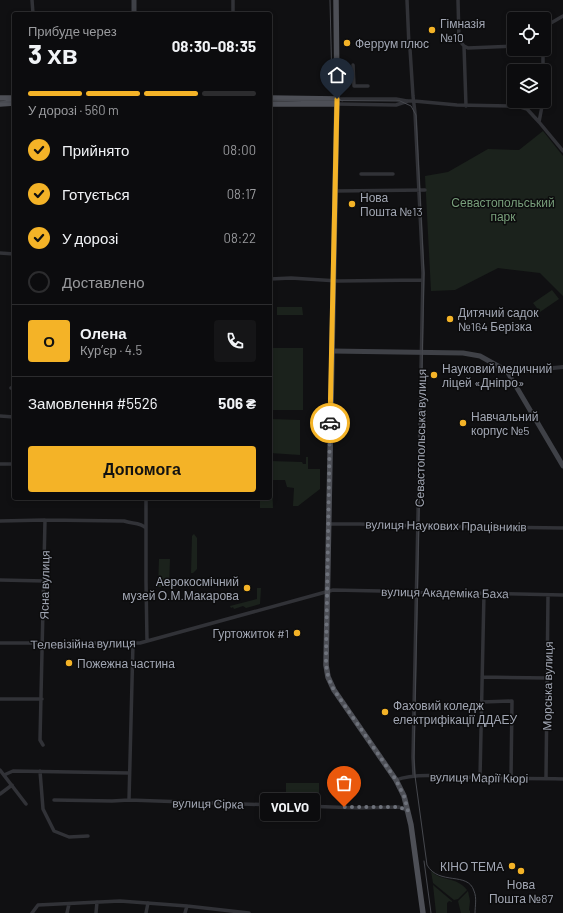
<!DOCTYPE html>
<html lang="uk">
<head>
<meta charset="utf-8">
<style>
	body { margin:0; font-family:Barlow,sans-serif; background:#151517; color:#f1f3f6; height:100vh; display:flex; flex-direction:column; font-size:15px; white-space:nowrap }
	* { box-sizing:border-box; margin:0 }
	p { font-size:13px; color:#9a9b9e }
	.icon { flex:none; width:22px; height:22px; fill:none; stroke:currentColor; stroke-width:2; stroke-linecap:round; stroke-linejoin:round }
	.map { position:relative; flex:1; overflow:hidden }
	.details { position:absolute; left:12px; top:12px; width:260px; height:488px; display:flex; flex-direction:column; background:#0c0c0e; border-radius:4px; box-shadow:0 2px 6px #0003,0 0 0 1px #2c2c2e }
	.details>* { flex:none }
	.controls { position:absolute; left:507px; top:12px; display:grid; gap:8px }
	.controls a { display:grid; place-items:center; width:44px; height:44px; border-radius:4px; background:#0c0c0e; box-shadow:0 2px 6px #0003,0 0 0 1px #2c2c2e; font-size:20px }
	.pin { position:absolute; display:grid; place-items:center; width:34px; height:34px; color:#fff; margin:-41px -17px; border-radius:50% 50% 50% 0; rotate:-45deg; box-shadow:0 0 4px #0007 }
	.pin .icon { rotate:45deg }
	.courier { position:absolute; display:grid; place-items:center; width:40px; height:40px; margin:-20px; border:3px solid #f4b327; border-radius:50%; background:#fff; color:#222; box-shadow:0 1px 5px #0007 }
	.bubble { position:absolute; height:28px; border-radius:4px; background:#0c0c0e; box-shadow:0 2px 6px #0003,0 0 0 1px #2c2c2e; font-size:13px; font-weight:700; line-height:28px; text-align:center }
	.summary em { font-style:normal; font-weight:700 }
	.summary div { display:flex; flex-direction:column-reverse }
	.summary { display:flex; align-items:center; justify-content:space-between; height:68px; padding:0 16px }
	h1 { font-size:26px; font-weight:700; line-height:30px }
	.bar { display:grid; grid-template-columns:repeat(4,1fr); gap:6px 4px; align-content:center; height:48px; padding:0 16px }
	.bar i { height:5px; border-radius:3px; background:#2c2c2e }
	.bar .on { background:#f4b327 }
	.bar p { grid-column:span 4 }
	.line { display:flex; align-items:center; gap:10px; padding:0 16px; border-top:1px solid #2c2c2e }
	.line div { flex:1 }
	.round { display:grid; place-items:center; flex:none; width:42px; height:42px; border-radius:4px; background:#151517 }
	ol { padding:0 16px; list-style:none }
	li { display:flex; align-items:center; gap:12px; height:44px }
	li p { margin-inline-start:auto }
	li .icon { padding:4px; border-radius:50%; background:#f4b327; color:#111; stroke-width:4 }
	li:last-child { color:#9a9b9e }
	li i { width:22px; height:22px; border:2px solid #2c2c2e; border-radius:50% }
	.primary-button { display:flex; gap:8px; margin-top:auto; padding:8px 16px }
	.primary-button a { flex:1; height:46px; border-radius:4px; background:#f4b327; color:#111; font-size:16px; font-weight:700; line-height:46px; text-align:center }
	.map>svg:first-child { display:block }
</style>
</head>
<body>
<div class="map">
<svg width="563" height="913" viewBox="0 0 563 913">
	<rect width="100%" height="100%" fill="#101012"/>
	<path fill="#1b221c" d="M 543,131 L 563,156 L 563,296 L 540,273 L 498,268 L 455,290 L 431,291 L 425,176 L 448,172 L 488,149 L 519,150 Z
		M 552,290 L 559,299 L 540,312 L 533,303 Z
		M 277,307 L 302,307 L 303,315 L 277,315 Z
		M 270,347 L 271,348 L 303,348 L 303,410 L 270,410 Z
		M 270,419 L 300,420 L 300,455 L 270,453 Z
		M 306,457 L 308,457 L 308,469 L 320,469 L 320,489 L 298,506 L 293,506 L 294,488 L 287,487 L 285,480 L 272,480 L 273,508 L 260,508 L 260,498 L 270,498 L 270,461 L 302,462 L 303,464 L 306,464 Z
		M 194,534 L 197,538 L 197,569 L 193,573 L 191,573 L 192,536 Z
		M 159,559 L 170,559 L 169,587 L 158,587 Z
		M 257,588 L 261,588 L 260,604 L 246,608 L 243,606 L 234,609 L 233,607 L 231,608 L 230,606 L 257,599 Z
		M 286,783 L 319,783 L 319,800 L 286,800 Z
		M 431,871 C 442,882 456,876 467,890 L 458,899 L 454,900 L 433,883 Z
		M 433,885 L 452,901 L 452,902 L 449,901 L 447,903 L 447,913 L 436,913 Z
		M 468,891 L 470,901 L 469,910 L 470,911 L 470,913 L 461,913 L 458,901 Z"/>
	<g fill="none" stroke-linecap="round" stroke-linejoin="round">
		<path stroke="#313237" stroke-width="3.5" d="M 32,0 L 33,14
			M 233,0 L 233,14
			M 407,0 L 409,46 L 410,49 L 413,96 L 415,113 L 423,273 L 413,757 L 414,776
			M 458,0 L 459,40 L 464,46 L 466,106
			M 544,27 L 563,16
			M 464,46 L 468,48 L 514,46
			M 543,49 L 543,71
			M 353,65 L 354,86 L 368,86
			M 337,99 L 396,99 L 407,101
			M 543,101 L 539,122 L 563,151
			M 337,104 L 396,105 L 408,101 L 414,101 L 457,105 L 517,106 L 527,109 L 539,122
			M 361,174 L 393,174
			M 335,191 L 425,190
			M 0,253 L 14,254
			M 270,279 L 291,278 L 338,281 L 423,280
			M 11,388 L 14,387
			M 0,416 L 14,417
			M 0,464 L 14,464
			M 146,498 L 146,581 L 147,641
			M 0,521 L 45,520 L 124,521 C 132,524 140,522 146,528
			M 329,524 L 360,524 L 418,526 L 563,528
			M 0,580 L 45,581
			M 0,643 L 140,643 L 333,590 L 563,595
			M 482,677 L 548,678
			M 0,699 L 42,699
			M 482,702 L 512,701 L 511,778
			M 43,745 L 40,740 L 45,520
			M 0,770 L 26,804
			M 40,771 L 43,809 L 54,831 L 69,837 L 88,836
			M 4,775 L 13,771 L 129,773
			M 480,778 L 484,593
			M 546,778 L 548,595
			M 396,780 C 416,772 457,777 479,778 C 507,779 535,778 563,779
			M 0,794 L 12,785
			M 54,800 L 112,801 L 129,800 L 360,808 L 399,807 L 408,811
			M 129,800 L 133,643
			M 32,913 L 38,905 L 120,901 L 187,906 L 249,913
			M 67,913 L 69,904
			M 96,913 L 97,902
			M 146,913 L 148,903
			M 185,913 L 187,906"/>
		<path stroke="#313237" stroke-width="4" d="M 507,371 L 514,372 L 563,367"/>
		<path stroke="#3f4147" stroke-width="5" d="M 134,0 L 134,14
			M 332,351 L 463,353 L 480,356 L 507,371 L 563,466"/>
		<path stroke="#4d4f56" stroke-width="5.5" d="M 336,0 L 337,94 L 326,665 L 328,677 L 334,690 L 396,780 L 404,796 L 411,825 L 423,913
			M 0,98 L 14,98
			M 270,98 L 337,99
			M 0,104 L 14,103
			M 270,104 L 337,104"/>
		<path stroke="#46484e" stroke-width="1" d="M 330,0 L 332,86 L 335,96 L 342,101
			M 270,100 L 400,101 L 411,106 L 416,115 L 424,273 L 414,758 L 415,776 L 427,865 C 439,886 468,871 474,891 C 477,898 475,906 475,913
			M 0,102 L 14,102
			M 424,861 L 431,913"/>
	</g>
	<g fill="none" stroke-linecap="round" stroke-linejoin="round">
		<path stroke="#6e727b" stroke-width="4" stroke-dasharray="0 7.2" d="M 330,423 L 326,658 C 326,670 328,679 334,690 L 396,780 L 404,796 L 408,811 L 399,807 L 344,807"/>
		<path stroke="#f4b327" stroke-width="5" d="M 330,423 L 337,99"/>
	</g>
	<g fill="#f4b327" stroke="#0c0c0d" stroke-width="1.5">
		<circle cx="432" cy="30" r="4"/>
		<circle cx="347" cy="43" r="4"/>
		<circle cx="352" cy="204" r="4"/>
		<circle cx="450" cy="319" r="4"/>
		<circle cx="434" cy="375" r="4"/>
		<circle cx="463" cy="423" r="4"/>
		<circle cx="247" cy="588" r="4"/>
		<circle cx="297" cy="633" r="4"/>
		<circle cx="69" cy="663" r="4"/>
		<circle cx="385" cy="712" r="4"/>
		<circle cx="512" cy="866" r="4"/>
		<circle cx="521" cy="871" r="4"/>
	</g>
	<g text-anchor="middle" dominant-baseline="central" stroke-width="3" stroke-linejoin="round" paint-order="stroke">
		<g font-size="12" fill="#a1a6b3" stroke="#0c0c0d" text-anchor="start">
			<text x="440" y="23">Гімназія<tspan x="440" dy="14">№10</tspan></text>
			<text x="355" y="43">Феррум плюс</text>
			<text x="360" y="197">Нова<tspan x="360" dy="14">Пошта №13</tspan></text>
			<text x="458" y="312">Дитячий садок<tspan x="458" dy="14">№164 Берізка</tspan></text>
			<text x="442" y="368">Науковий медичний<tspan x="442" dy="14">ліцей «Дніпро»</tspan></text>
			<text x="471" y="416">Навчальний<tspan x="471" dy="14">корпус №5</tspan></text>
			<text x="239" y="581" text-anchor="end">Аерокосмічний<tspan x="239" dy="14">музей О.М.Макарова</tspan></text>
			<text x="289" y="633" text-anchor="end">Гуртожиток #1</text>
			<text x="77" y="663">Пожежна частина</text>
			<text x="393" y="705">Фаховий коледж<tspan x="393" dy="14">електрифікації ДДАЕУ</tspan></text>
			<text x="504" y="866" text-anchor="end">КІНО ТЕМА</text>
			<text x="521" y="884" text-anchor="middle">Нова<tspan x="521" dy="14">Пошта №87</tspan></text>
		</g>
		<g font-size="12" fill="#789f7b" stroke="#0c0c0d">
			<text x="503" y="202">Севастопольський<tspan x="503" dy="14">парк</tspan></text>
		</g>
		<g font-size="12" fill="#a1a6b3" stroke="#0c0c0d">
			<text transform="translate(420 438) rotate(-89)">Севастопольська вулиця</text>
			<text transform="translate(446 525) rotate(1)">вулиця Наукових Працівників</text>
			<text transform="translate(44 585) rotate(-89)">Ясна вулиця</text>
			<text transform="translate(445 592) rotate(1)">вулиця Академіка Баха</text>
			<text transform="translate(83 643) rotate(-1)">Телевізійна вулиця</text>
			<text transform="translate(547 686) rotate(-89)">Морська вулиця</text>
			<text transform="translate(479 777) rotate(1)">вулиця Марії Кюрі</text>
			<text transform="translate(208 803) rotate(1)">вулиця Сірка</text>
		</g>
	</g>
</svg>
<div class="controls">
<a><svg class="icon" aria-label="locate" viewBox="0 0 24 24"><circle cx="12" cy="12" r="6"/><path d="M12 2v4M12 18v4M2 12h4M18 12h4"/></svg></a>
<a><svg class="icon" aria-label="layers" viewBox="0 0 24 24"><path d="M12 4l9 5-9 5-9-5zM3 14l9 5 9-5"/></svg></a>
</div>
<div class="pin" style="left:344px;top:807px;background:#ea580c"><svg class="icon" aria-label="bag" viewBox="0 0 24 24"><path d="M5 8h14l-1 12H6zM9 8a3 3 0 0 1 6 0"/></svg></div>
<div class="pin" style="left:337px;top:99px;background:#1f2937"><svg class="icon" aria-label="home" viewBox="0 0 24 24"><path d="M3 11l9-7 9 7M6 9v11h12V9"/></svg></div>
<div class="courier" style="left:330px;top:423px"><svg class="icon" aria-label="car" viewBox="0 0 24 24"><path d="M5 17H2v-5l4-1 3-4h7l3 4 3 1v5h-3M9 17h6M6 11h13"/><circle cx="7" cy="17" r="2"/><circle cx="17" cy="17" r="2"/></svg></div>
<div class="bubble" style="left:260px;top:793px;width:60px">VOLVO</div>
<section class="details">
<div class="summary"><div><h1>3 хв</h1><p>Прибуде через</p></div><em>08:30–08:35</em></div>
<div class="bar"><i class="on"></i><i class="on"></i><i class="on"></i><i></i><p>У дорозі · 560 m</p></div>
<ol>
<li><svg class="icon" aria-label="check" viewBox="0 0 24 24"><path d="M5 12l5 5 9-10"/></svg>Прийнято<p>08:00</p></li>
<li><svg class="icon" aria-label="check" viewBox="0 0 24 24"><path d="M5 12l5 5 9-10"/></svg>Готується<p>08:17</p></li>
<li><svg class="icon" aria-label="check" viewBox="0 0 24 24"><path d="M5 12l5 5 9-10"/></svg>У дорозі<p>08:22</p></li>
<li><i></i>Доставлено</li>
</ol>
<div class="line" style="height:72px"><b class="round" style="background:#f4b327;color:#111">О</b><div><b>Олена</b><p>Кур’єр · 4.5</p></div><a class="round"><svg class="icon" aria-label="phone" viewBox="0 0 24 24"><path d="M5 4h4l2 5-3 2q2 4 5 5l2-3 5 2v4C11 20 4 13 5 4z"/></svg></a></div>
<div class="line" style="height:52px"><div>Замовлення #5526</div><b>506 ₴</b></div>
<div class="primary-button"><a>Допомога</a></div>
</section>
</div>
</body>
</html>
